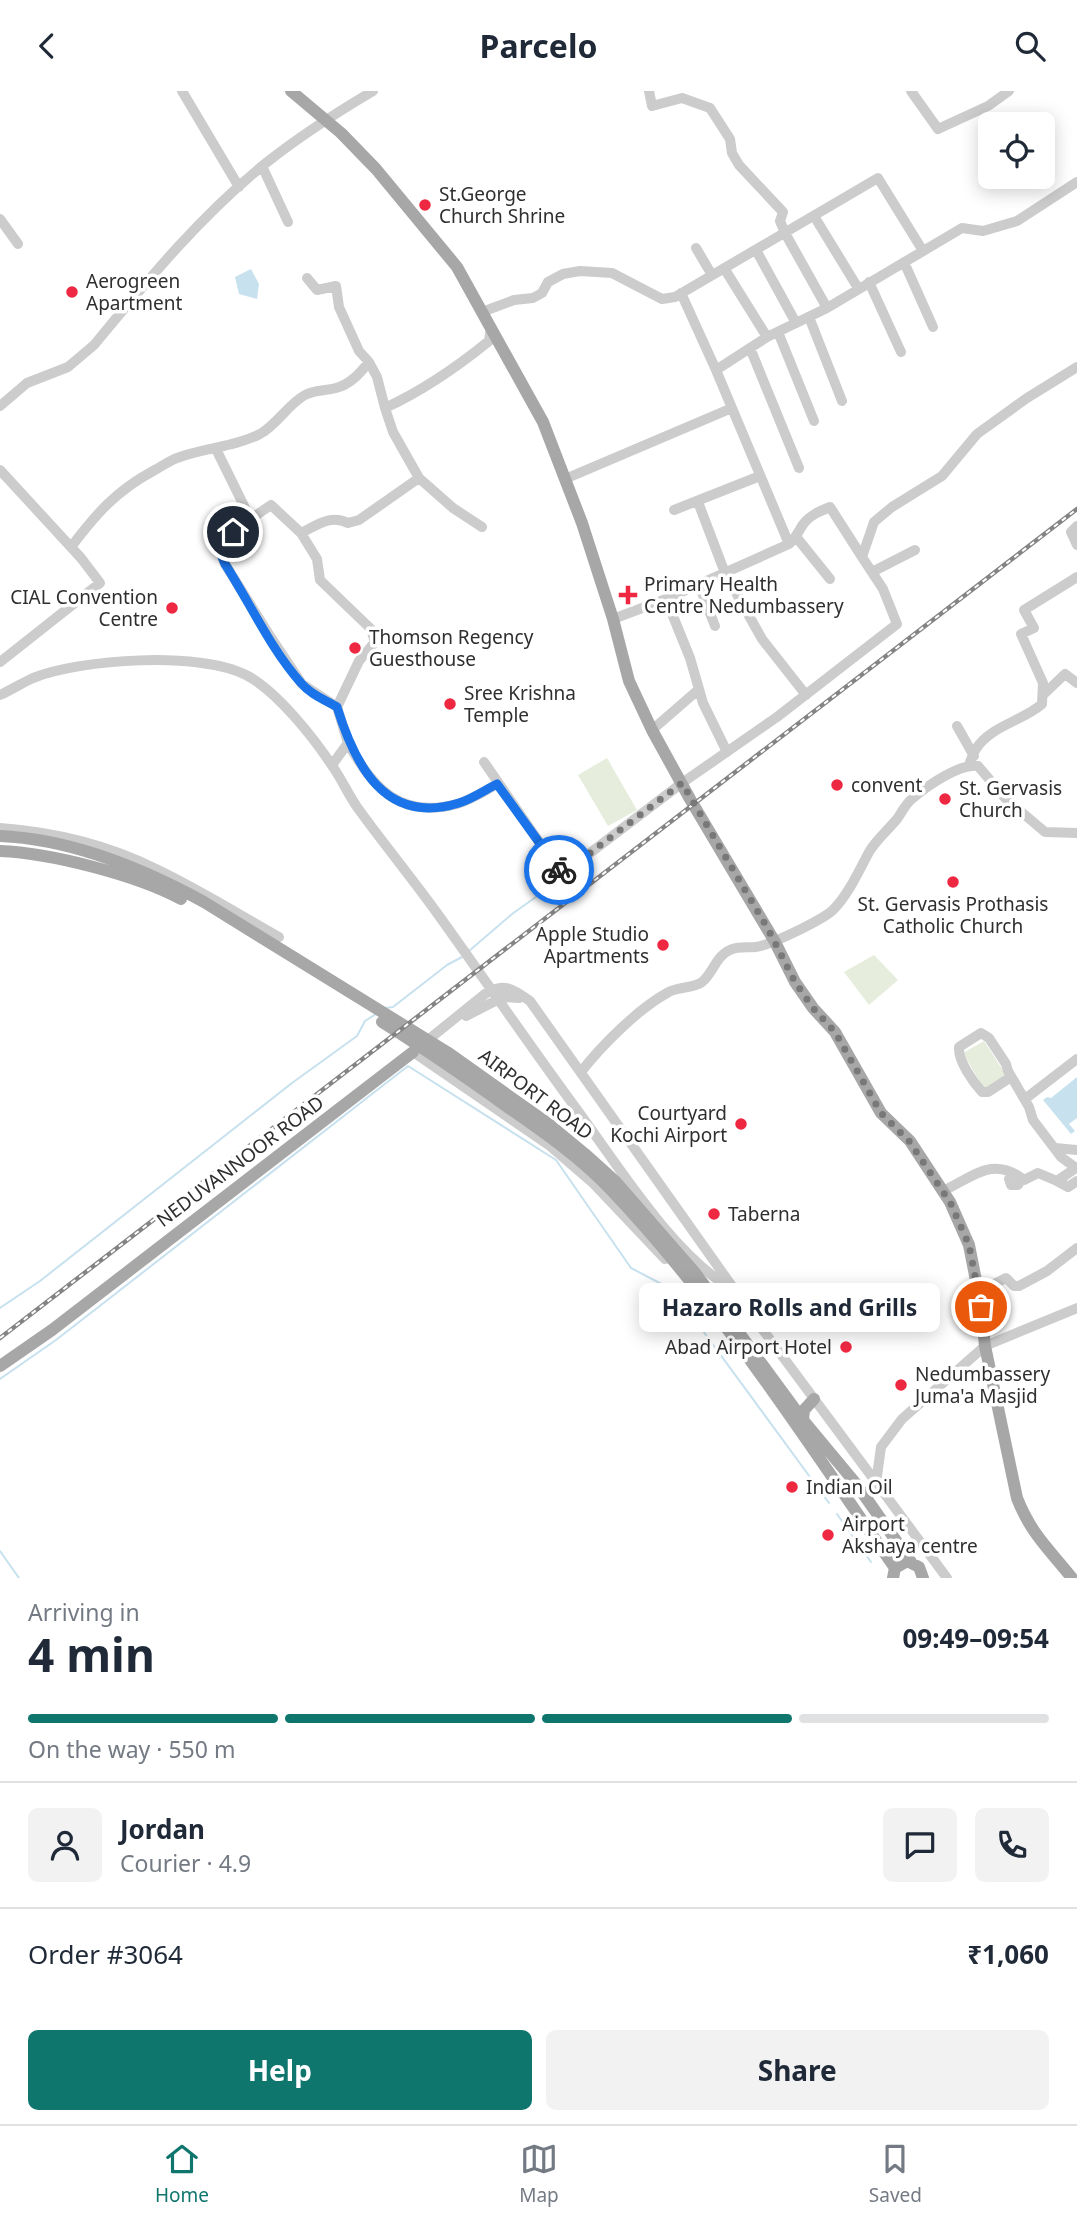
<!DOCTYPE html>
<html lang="en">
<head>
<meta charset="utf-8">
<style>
	body { margin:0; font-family:"Noto Sans",sans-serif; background:#f2f2f3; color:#1f2937; height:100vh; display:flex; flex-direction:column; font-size:26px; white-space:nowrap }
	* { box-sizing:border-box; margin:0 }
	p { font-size:23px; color:#747a83 }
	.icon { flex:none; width:38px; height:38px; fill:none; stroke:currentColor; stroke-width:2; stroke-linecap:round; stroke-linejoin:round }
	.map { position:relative; height:1487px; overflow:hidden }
	.sheet { display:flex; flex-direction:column; background:#fff; flex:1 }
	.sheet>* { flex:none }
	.fabs { position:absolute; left:978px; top:21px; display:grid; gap:14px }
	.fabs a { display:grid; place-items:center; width:77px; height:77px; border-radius:10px; background:#fff; box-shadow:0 4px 18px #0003; font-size:35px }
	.pin { position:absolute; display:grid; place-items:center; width:60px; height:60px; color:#fff; margin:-30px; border:4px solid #fff; border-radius:50%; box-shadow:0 2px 7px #0007 }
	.courier { position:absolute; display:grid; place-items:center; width:70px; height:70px; margin:-35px; border:5px solid #1a73e8; border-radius:50%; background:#fff; color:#222; box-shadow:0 2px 9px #0007 }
	.bubble { position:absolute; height:49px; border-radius:10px; background:#fff; box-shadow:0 4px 18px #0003; font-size:23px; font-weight:700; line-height:49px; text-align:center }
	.headline em { font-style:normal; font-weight:700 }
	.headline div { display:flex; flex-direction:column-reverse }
	.headline { display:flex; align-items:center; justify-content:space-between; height:119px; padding:0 28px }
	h1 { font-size:46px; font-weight:700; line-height:52px }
	.bar { display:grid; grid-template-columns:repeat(4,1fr); gap:10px 7px; align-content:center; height:84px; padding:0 28px }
	.bar i { height:9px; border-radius:5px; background:#e0e1e3 }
	.bar .selected { background:#0f766e }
	.bar p { grid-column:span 4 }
	.line { display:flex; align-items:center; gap:18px; padding:0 28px; border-top:2px solid #e0e1e3 }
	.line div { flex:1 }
	.round { display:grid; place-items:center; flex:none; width:74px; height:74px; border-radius:10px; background:#f2f2f3 }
	.button { display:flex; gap:14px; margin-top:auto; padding:14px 28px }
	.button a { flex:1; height:80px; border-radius:10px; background:#0f766e; color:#fff; font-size:28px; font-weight:700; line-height:80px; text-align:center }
	.button a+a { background:#f2f2f3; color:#1f2937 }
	header { display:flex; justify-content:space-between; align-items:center; height:91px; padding:0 28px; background:#fff; font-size:32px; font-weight:700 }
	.tabs { display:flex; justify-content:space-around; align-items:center; height:98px; border-top:2px solid #e0e1e3; background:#fff; font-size:19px; color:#747a83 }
	.tabs a { display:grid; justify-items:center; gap:4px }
	.tabs .selected { color:#0f766e }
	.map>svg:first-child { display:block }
</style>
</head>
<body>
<header><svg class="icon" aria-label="back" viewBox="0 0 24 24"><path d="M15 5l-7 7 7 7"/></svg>Parcelo<svg class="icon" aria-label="search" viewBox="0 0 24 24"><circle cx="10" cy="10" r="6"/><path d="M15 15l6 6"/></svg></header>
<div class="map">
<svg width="1077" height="1487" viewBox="0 0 1077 1487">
	<rect width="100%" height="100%" fill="#fff"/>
	<path fill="#e6eddc" d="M 607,667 L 637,719 L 608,735 L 578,684 Z
		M 874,864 L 898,889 L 869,914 L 844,881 Z
		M 984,950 L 1006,984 L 984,998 L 963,962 Z"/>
	<path fill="#c7e1ee" d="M 251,178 L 259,193 L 257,208 L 239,203 L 235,186 Z
		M 1077,986 L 1077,1027 L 1069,1033 L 1075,1040 L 1071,1043 L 1043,1009 L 1047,1006 L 1051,1007 Z"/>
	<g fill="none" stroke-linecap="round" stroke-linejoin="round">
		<path stroke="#c7e1ee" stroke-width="2" d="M 469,860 L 512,823 L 564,786
			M 386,917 L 393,916 L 447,874 L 462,866
			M 0,1217 L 40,1190 L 292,992 L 357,945 L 365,930 L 376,923
			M 0,1288 L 56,1249 L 408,975 L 556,1069 L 631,1177 L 673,1199 L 829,1412
			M 837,1423 L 871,1471
			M 0,1460 L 19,1487"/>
		<path stroke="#ccc" stroke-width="10" d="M 182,0 L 239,96
			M 649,0 L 652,15 L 682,7 L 710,17 L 730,48 L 732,62 L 739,74 L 783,121 L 780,130 L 785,142 L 827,217
			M 911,0 L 938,38 L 988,15 L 1009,0
			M 262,75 L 288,131
			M 814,125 L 858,197
			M 0,128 L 18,153
			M 696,157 L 712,184
			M 756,159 L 796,232
			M 904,171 L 933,236
			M 724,177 L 767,246
			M 307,187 L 317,199 L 336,195 L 339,216 L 359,260 L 369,271 L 377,286 L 385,317
			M 869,191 L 901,261
			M 681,202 L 716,279
			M 482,221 L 514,209 L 533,207 L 542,202 L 548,191 L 563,183 L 580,180 L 612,182 L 662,208 L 675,206 L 878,87 L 923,160
			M 809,226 L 842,310
			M 778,241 L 814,330
			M 750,257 L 799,377
			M 0,315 L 27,292 L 68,276 L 94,254 C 147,190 201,124 266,72 C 300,45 336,22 373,0
			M 216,358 L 250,427
			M 0,379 L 81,467 L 100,492 L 0,571
			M 419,387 L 453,417 L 482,436
			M 565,388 L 732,317
			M 698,411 L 725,482 L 762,548 L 806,604
			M 674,419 L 760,385
			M 1077,435 L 1071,441 L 1077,454
			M 301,442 L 271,414 L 242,434 L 219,458 L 225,473 L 268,542 L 302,593 L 337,616
			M 797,447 L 830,488
			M 789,453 L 716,279 L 767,246 L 827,217 L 962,137 L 983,140 L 1017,130 L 1077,91
			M 71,456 C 96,423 116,400 153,380 C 161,376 169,370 177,367 C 204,357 234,356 260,343 C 278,333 287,314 305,304 C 314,299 325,300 336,297 C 351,293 360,282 369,271
			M 872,481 L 915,459
			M 699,494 L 715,535
			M 666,508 L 690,567 L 703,612 L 727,661
			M 613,528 L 666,508 L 789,453 C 796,447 797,443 802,435 C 808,425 820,420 830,416 L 862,466 L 874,431 L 892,416 L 942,385 L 977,343 L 1027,307 L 1077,276
			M 1044,603 L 1065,583 L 1077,592
			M 0,604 C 11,599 22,592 33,587 C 80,568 200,560 246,584 C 276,599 314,647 333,676 C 342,689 348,703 357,716 C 383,752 411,786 437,822 C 483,886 528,952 575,1016 C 618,1074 671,1162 733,1199
			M 957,635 L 974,665
			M 652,639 L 698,599
			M 348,652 C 373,698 401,728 457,713 C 471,709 485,700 497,693
			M 484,671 L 560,781 L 565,781 L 682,692 L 777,626 L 897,533 L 883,498 L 862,466
			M 332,674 L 348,652 L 337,616 L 359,570 L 375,551 L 371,538 L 320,489 L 317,468 L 301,442 C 317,434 331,423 348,432 L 359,429 L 419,387 L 393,341 L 385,317 C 422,300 457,276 489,250 L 491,236
			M 969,674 C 971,669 973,662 976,658 C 990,635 1023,630 1042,613 L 1043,592 L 1021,543 L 1034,537 L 1024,519 L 1077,486
			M 0,737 C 53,741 108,754 156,778 C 198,798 238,823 279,846
			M 466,925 L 503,906 L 519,907
			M 581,981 C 601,955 638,918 667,902 C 678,895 693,898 702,891 C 713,882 716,865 730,859 C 738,855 747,857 756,856 C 771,854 822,829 833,819 C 848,804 859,780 869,761 C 877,748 888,739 897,728 C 902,721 906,712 913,707 C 927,695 960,672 978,675 L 1006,708 L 1045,741 L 1077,742
			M 1025,1008 L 1077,968
			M 1055,1057 L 1077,1059
			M 1013,1082 L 1009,1088 L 1011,1094 L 1018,1094 L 1021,1089
			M 1057,1090 L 1068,1096 L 1077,1090
			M 943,1100 C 973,1086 993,1064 1024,1089 L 1038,1082 L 1057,1090 L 1076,1077 L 1061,1066 L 1033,1029 L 1029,1016 L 1008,980 L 1006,973 L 989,947 L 981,942 L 959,956 C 958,970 973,991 982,1001 L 988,1001 L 1011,986
			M 665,1168 L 594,1093 L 550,1055 L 413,961 L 485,903 C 504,891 513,898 530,910 L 763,1239 L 947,1487
			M 978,1201 L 1006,1187 L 1014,1195 L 1019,1195 L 1047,1180 L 1077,1157
			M 876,1392 L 881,1356 L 902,1328 L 985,1255 L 1077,1217"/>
		<path stroke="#a7a7a7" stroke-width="12" d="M 291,0 L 341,42 L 376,78 L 457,176 L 543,331 L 582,432 L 613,528 L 629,590 L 652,639 L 690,708 L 775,851 L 795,891 L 813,917 L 835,941 L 881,1022 L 910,1050 L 950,1111 L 969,1154 L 981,1215 L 985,1255 L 1017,1407 C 1031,1443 1049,1458 1072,1487
			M 0,745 C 71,748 142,777 204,811 L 447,961 L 550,1034 L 585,1063 L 615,1090 L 696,1183 L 803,1329 L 857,1394 L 911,1471
			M 0,760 C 51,762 136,784 181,808
			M 382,931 C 425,958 467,987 509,1017 C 545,1042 582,1068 612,1100 C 720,1214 805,1348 895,1477
			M 0,1275 L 52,1239 L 413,961
			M 803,1329 L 804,1319 L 814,1308
			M 893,1487 L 895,1477 L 907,1470 L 919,1476 L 923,1487"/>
		<defs>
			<path id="rail" d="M 0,1247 L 1077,418"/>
		</defs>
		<use href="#rail" stroke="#848484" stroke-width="4.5"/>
		<use href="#rail" stroke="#fff" stroke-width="2" stroke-dasharray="5" stroke-linecap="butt"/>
	</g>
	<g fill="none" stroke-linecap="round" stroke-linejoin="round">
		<path stroke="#787878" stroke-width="7" stroke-dasharray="0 12.6" d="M 559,779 L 565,781 L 682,692 L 768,838 L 795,891 L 813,917 L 835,941 L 881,1022 L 909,1050 L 950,1111 L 969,1154 L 981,1216"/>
		<path stroke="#1a73e8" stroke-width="9" d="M 233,441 L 219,458 L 225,473 C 250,512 270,557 301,592 C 310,603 325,609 337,616 C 355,674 385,735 459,712 C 472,708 485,699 497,693 L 559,779"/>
	</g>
	<g fill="#ef2842" stroke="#fff" stroke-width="2.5">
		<circle cx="425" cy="114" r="7"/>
		<circle cx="72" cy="201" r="7"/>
		<path d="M624.5 493.5h7v7h7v7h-7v7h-7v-7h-7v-7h7z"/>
		<circle cx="172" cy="517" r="7"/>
		<circle cx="355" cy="557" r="7"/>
		<circle cx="450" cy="613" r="7"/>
		<circle cx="837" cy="694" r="7"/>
		<circle cx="945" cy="708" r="7"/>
		<circle cx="953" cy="791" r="7"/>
		<circle cx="663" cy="854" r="7"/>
		<circle cx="741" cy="1033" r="7"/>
		<circle cx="714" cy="1123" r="7"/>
		<circle cx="846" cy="1256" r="7"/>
		<circle cx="901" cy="1294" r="7"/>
		<circle cx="792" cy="1396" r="7"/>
		<circle cx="828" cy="1444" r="7"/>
	</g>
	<g text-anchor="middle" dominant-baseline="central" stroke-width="7" stroke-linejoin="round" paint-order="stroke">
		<g font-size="19" fill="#2f2f2f" stroke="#fff" text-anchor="start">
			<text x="439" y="103">St.George<tspan x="439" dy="22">Church Shrine</tspan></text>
			<text x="86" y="190">Aerogreen<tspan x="86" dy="22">Apartment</tspan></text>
			<text x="644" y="493">Primary Health<tspan x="644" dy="22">Centre Nedumbassery</tspan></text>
			<text x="158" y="506" text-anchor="end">CIAL Convention<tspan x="158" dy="22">Centre</tspan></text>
			<text x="369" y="546">Thomson Regency<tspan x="369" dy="22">Guesthouse</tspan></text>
			<text x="464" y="602">Sree Krishna<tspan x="464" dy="22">Temple</tspan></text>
			<text x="851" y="694">convent</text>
			<text x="959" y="697">St. Gervasis<tspan x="959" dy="22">Church</tspan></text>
			<text x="953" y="813" text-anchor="middle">St. Gervasis Prothasis<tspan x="953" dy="22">Catholic Church</tspan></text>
			<text x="649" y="843" text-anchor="end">Apple Studio<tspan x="649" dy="22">Apartments</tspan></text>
			<text x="727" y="1022" text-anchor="end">Courtyard<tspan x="727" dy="22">Kochi Airport</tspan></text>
			<text x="728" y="1123">Taberna</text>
			<text x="832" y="1256" text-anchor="end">Abad Airport Hotel</text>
			<text x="915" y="1283">Nedumbassery<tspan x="915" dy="22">Juma'a Masjid</tspan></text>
			<text x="806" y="1396">Indian Oil</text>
			<text x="842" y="1433">Airport<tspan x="842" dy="22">Akshaya centre</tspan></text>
		</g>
		<g font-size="19" fill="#2f2f2f" stroke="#fff">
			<text transform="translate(536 1003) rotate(37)">AIRPORT ROAD</text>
			<text transform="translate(240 1070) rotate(-37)">NEDUVANNOOR ROAD</text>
		</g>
	</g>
</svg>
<div class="fabs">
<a><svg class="icon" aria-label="locate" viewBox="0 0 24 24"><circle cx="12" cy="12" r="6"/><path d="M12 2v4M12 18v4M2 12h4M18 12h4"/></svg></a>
</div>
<div class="pin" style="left:981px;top:1216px;background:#ea580c"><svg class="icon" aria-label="bag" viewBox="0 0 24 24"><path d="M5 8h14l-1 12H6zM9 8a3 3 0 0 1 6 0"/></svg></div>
<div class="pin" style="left:233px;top:441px;background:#1f2937"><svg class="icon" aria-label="home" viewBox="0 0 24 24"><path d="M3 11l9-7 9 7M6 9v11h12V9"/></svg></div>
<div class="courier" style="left:559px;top:779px"><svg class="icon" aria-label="bike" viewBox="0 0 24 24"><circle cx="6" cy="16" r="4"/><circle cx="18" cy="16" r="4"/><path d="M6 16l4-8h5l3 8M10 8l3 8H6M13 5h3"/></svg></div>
<div class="bubble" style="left:639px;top:1192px;width:301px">Hazaro Rolls and Grills</div>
</div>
<section class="sheet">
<div class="headline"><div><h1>4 min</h1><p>Arriving in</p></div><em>09:49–09:54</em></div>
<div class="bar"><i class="selected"></i><i class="selected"></i><i class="selected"></i><i></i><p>On the way · 550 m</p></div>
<div class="line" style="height:126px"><a class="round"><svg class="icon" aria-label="person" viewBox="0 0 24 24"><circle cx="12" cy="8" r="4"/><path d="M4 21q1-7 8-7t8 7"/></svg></a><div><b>Jordan</b><p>Courier · 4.9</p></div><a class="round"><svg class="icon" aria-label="chat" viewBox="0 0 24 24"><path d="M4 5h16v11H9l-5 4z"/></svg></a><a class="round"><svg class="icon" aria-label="phone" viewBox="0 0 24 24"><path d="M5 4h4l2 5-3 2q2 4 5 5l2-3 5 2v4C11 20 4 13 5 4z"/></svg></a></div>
<div class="line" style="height:91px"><div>Order #3064</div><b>₹1,060</b></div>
<div class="button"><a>Help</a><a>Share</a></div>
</section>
<nav class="tabs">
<a class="selected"><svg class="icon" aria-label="home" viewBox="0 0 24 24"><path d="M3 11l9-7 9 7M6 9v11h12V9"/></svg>Home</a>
<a><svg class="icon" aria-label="map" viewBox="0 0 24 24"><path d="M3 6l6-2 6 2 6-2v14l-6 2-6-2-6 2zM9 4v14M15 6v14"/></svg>Map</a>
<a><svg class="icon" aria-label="saved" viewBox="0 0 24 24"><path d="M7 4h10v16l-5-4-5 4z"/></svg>Saved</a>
</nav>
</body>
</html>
